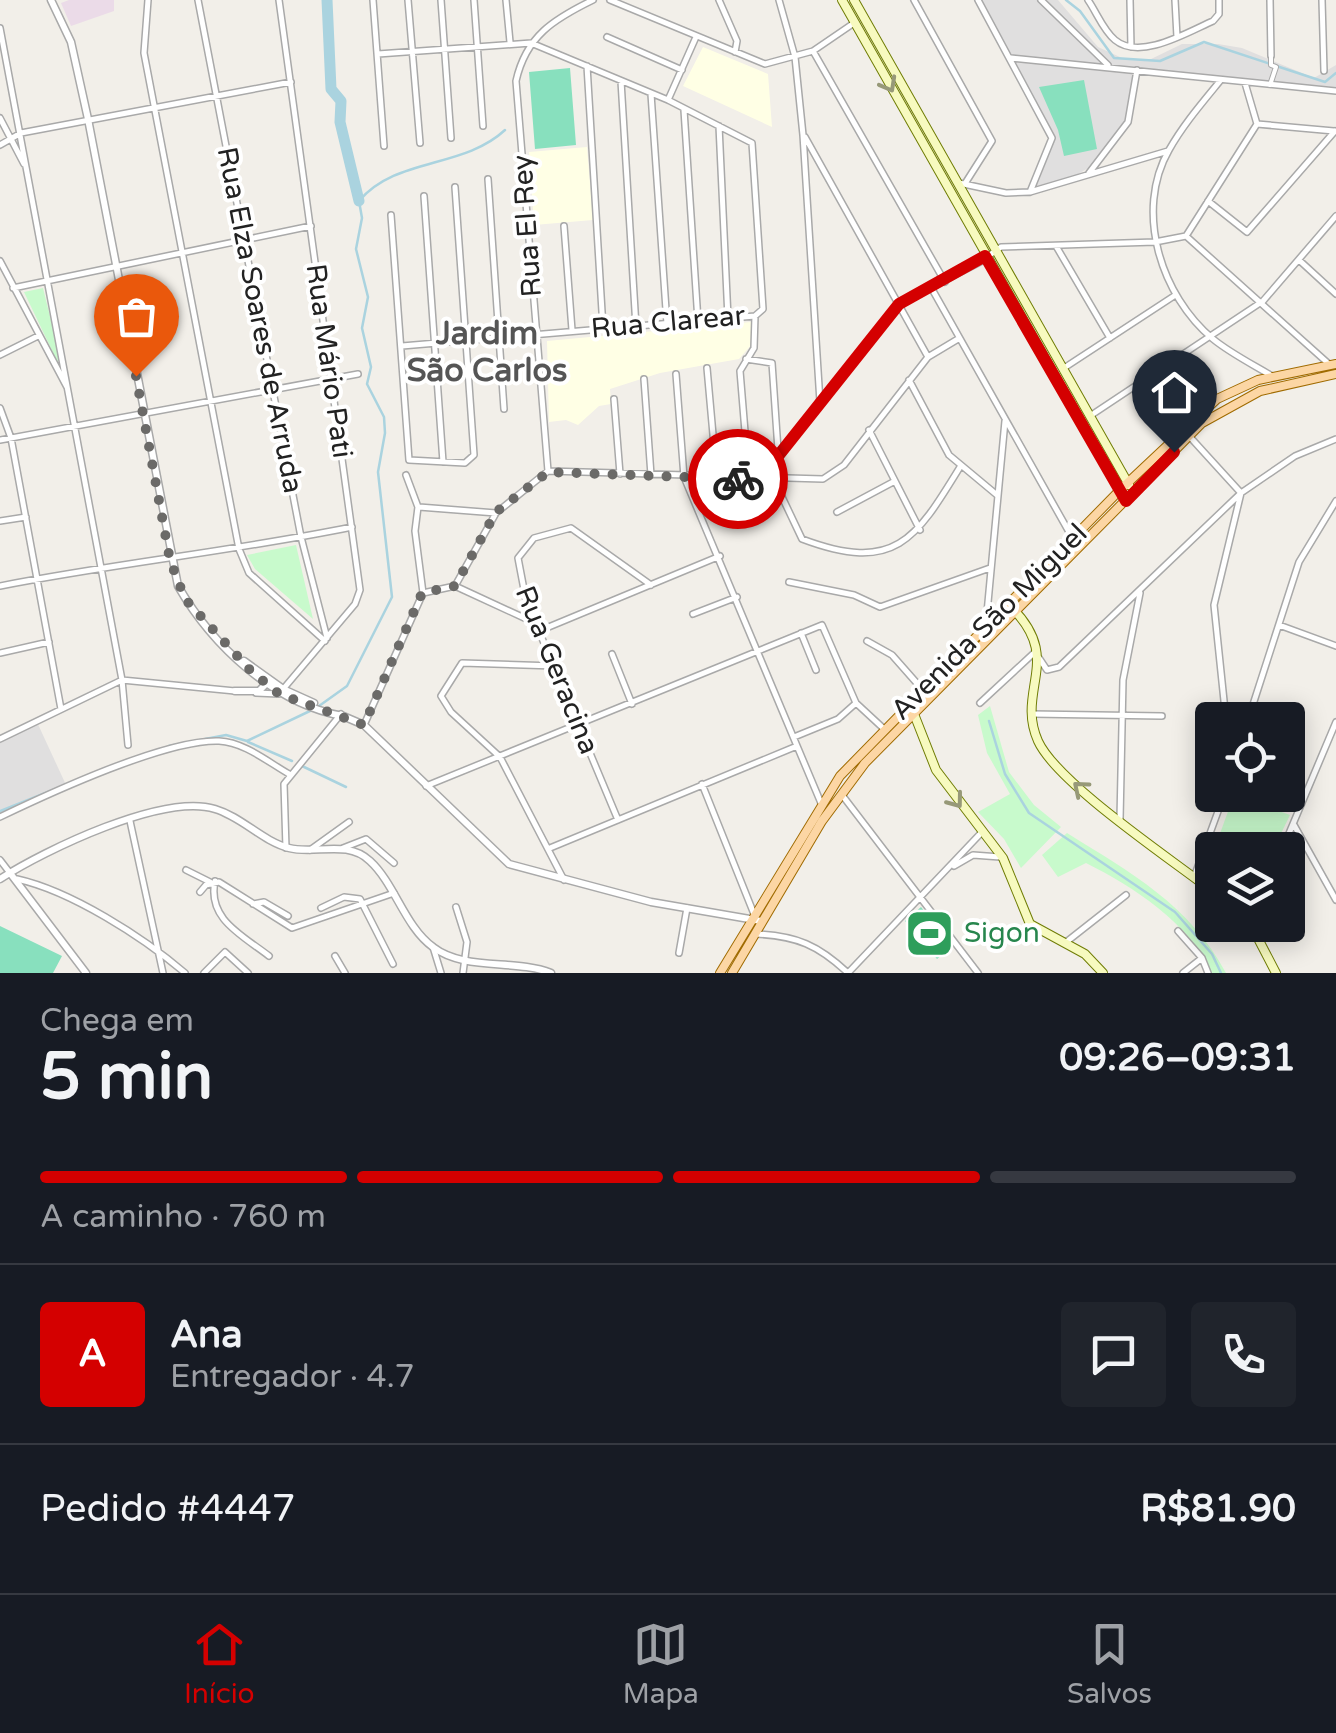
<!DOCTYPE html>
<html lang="pt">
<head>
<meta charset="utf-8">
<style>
	body { margin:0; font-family:"Varela Round",sans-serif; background:#20242c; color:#f1f3f6; height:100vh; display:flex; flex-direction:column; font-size:38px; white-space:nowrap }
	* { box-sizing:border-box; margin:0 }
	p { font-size:32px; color:#9ea1a6 }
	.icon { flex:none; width:55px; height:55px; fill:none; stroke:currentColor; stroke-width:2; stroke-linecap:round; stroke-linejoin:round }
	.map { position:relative; height:973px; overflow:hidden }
	.details { display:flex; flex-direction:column; background:#171b24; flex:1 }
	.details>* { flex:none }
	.fabs { position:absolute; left:1195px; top:702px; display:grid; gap:20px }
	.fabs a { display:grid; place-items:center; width:110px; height:110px; border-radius:10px; background:#171b24; box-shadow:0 5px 25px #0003; font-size:50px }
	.pin { position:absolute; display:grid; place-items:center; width:85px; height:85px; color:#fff; margin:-102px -42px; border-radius:50% 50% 50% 0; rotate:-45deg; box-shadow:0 0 10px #0007 }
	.pin .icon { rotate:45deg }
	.courier { position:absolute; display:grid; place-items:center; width:100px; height:100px; margin:-50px; border:8px solid #d40000; border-radius:50%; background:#fff; color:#222; box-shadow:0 2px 12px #0007 }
	.overview em { font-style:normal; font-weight:800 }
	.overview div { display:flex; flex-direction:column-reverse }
	.overview { display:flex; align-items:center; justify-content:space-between; height:170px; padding:0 40px }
	h1 { font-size:65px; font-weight:800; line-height:75px }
	.bar { display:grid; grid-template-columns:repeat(4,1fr); gap:15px 10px; align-content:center; height:120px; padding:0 40px }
	.bar i { height:12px; border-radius:8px; background:#363941 }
	.bar .selected { background:#d40000 }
	.bar p { grid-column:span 4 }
	.line { display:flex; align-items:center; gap:25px; padding:0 40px; border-top:2px solid #363941 }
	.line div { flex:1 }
	.round { display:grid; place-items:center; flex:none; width:105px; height:105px; border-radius:10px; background:#20242c }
	.tab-bar { display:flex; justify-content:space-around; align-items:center; height:140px; border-top:2px solid #363941; background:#171b24; font-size:28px; color:#9ea1a6 }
	.tab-bar a { display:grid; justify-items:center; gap:5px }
	.tab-bar .selected { color:#d40000 }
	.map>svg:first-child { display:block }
</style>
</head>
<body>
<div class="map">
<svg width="1336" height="973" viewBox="0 0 1336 973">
	<rect width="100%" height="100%" fill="#f2efe9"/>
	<path fill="#e0dfdf" d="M 977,0 L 1058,0 L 1098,47 L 1122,58 L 1147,61 L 1182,44 L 1218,44 L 1242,48 L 1314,78 L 1336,65 L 1336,92 L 1226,83 L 1145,70 L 1133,73 L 1126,120 L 1098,162 L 1070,179 L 1028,192 L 1051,138 Z
		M 36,720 L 67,787 L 0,816 L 0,737 Z"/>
	<path fill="#ebdbe8" d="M 69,0 L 114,0 L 114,11 L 71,26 L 61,3 Z"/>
	<path fill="#ffffe5" d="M 703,47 L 768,74 L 772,127 L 683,86 Z
		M 587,147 L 593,220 L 534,225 L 529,152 Z
		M 751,322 L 753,343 L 739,359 L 660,373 L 610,389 L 611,404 L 599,406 L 578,425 L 566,420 L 549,422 L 547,341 Z"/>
	<path fill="#c8facc" d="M 43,288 L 59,353 L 58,363 L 24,292 Z
		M 296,545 L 313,619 L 255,569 L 247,555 Z
		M 990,706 L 1009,772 L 1034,805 L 1061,827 L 1021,868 L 1004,839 L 978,812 L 1010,794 L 987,753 L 978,715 Z
		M 1234,795 L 1290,815 L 1273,850 L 1214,850 Z
		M 1067,833 C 1131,873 1189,904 1226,973 L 1212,973 C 1189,923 1134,887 1086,863 L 1058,877 L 1042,855 Z"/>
	<path fill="#88e0be" d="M 570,68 L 576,145 L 535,149 L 529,72 Z
		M 1084,80 L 1097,149 L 1064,156 L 1058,130 L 1039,87 Z
		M 921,907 L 953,946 L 937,959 L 905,921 Z
		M 0,926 L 62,956 L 53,973 L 0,973 Z"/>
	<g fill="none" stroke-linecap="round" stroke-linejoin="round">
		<path stroke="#aad3df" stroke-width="2.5" d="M 1066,0 L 1080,11 L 1114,58 L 1160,61 L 1204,42 L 1325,82 L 1336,73
			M 319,706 L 347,686 L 392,597 L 378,472 L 385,433 L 384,417 L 367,384 L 371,367 L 362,328 L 368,297 L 356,249 L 362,218 L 359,201 C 396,157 463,169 505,130
			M 989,721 L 1005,774 L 1029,813 L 1175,912 L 1212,954 L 1221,973
			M 248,742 L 292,761
			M 169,746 L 226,735 L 247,741 L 312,710
			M 302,766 L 346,787
			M 0,811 L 133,758"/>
		<path stroke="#aad3df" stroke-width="11" d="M 327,0 L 331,89 L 341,101 L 340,122 L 359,201"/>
		<defs>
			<path id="pedestrian" d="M 1270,85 L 1276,67 L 1271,65 L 1271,56"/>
			<path id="minor" d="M 148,0 L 144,53 L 239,549 L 249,573 L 325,641
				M 198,0 L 301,537 L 327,638
				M 373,0 L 384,146
				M 408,0 L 420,143
				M 441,0 L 451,138
				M 474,0 L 483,126
				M 506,0 L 510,42
				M 610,0 L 765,64 L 813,51 L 854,23
				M 719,0 L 737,41 L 735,52
				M 779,0 L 795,57 L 803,135 L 820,402
				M 914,0 L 992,141 L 966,182
				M 978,0 L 1052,138 L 1030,192
				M 1041,0 L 1108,65
				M 1088,0 C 1097,13 1103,30 1115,40 C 1140,61 1188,32 1213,21 L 1219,14 L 1219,0
				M 1130,0 L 1131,47
				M 1175,0 L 1177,37
				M 1270,0 L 1271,56
				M 1322,0 L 1324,71
				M 0,28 L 122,680 L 128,745
				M 607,37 L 682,70
				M 813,51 L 945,282
				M 378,54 L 531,43 L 668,100 L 752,143 L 763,309 L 755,316 L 754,348 L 740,371 L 749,480
				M 1011,58 L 1336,91
				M 587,66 L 603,328
				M 621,81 L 636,327
				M 1220,81 C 1202,103 1183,125 1169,150 C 1134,211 1161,296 1213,339 C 1230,353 1252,364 1272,376
				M 651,94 L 667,324
				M 668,100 L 696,37
				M 684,110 L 698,321
				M 0,118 L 24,164
				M 1257,124 L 1334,131
				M 719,126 L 728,318
				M 805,137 L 928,357
				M 0,145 L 21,133 L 291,82
				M 1089,173 L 1128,122 L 1137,70
				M 488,179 L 504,409
				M 959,183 L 1006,193 L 1030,192 L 1168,151
				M 424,196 L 443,462
				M 1208,201 L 1247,232 L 1335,131
				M 391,215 L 409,460 L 465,463 L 474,455 L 455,187
				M 564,226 L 572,330
				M 1186,236 L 1257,124 L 1245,83
				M 1056,246 L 1110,338
				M 1299,260 L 1336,294
				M 0,261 L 67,387
				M 13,288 L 311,226
				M 932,289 L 1073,539
				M 402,346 L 755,316
				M 0,355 L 38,336
				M 746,359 L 772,363 L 778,450
				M 707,368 L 717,479
				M 1064,368 L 1174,296
				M 676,374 L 684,477 L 821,803
				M 644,379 L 651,475
				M 909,380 L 949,455 L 997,495
				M 614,399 L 620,474
				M 0,408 L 11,438 L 61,709
				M 1090,416 L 1263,301 L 1336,216
				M 869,430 L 920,530
				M 1190,437 L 1241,493 L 1214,605 L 1226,720
				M 0,440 L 358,374
				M 548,471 L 516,81 C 526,36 554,19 593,0
				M 406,475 L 418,507
				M 759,480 L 899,304 L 980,262 L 1001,247 L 1155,242 L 1186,236 L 1330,365
				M 774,480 L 802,539 C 895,574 916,539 960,467
				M 418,507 L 415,531 L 423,593
				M 419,507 L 496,513
				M 837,512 L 895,481
				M 0,521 L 26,517
				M 789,582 L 854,595 L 880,607 L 990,568
				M 0,586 C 117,563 235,551 352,527
				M 455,586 L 533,622
				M 693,614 L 737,597
				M 993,620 L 987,613 L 1005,421
				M 1279,625 L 1336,646
				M 539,631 L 720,556
				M 801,633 L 816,670
				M 867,641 L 892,655 L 922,689
				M 0,653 L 49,642
				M 612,654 L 632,704
				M 1039,658 L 1047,670 L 1059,667 L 1241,493 L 1295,456 L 1336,439
				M 555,666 L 462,663 L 441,696 L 451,712 L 500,757 L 564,880
				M 256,693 L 279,694 L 355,604 L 360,590 L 279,0
				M 980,703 L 1035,652
				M 1032,714 L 1162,716
				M 1248,720 L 1299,562 L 1336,501
				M 364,725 L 423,593 L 455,586 L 496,513 L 548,471 L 823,479 L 844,465 L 928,357 L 958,339
				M 794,737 L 838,719 L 856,703
				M 0,739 L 122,680 L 235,691
				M 702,784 L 754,914
				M 426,786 L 822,625 L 856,703 L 883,728
				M 842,795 L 978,973
				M 0,817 C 50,793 167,739 219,741 C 244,742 268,762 289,774
				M 1120,819 L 1123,680 L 1140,593
				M 618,820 L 526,600 L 518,558 L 534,538 L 571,528 L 651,585
				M 130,821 L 163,973
				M 1294,825 L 1336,900
				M 286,848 L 284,784 L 341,714
				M 343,848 L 366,839 L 394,863
				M 550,848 L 797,746
				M 310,850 L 349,822
				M 1282,850 L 1336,722
				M 0,860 L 10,873
				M 954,866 L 973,855 L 1000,857
				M 186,870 L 210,882
				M 1194,877 L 1224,795
				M 17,879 C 71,891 143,937 185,973
				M 215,881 C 207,919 242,935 269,956
				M 200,892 L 206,885 L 219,882 L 292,928 L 394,893
				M 253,904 L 264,902 L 288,916
				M 456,907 L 467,942 L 463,973
				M 321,908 L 344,897 L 360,899 L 393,964
				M 1178,931 L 1202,958
				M 756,934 C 797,936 818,945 848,973
				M 1065,943 L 1126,895
				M 433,947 L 441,973
				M 679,953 L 687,908
				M 335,956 L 345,973
				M 204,973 L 225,952 L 248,973
				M 848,973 L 982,832
				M 1183,973 L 1202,958 L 1208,973"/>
			<path id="tertiary" d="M 51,0 L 71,42 L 88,119 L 178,586 C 212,645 274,704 343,716
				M 244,661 L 283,689 L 314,703
				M 235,691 L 259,691 L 265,685
				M 343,716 L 364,725 L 509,864 L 651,902 L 761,921
				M 10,873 L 86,973
				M 0,879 C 45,850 163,793 215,809 C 242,817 262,841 289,848 C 315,855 347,839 370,861 C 395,884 405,927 433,947 C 464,971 515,959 551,973"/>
			<path id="secondary" d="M 842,0 L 1126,501
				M 854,0 L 1129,485
				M 1008,604 C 1066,658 1015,689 1038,741 C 1057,783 1171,859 1212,891
				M 914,714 L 936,770 L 1003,858 L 1030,924 L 1085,954 L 1103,973
				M 1251,925 L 1276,973"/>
			<path id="primary" d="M 720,973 L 840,776 L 1119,491 L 1217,399 L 1258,380 L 1336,364
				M 732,973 L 822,821 L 865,763 L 1202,423 L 1260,391 L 1336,374"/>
		</defs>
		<use href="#pedestrian" stroke="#a9a9a9" stroke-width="6"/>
		<use href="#minor" stroke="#a9a9a9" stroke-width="8"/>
		<use href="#tertiary" stroke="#a9a9a9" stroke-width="9"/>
		<use href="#secondary" stroke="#707d05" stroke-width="10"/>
		<use href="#primary" stroke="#a06b00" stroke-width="10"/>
		<use href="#pedestrian" stroke="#fff" stroke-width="4"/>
		<use href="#minor" stroke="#fff" stroke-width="5"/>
		<use href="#tertiary" stroke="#fff" stroke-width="6"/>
		<use href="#secondary" stroke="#f7fabf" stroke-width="8"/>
		<use href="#primary" stroke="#fcd6a4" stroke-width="8"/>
	</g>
	<defs><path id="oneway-chevron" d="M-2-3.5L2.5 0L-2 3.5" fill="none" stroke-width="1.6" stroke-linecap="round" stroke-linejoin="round" transform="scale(2.5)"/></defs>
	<g stroke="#979978">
		<use href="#oneway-chevron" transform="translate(889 85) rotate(61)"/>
		<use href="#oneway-chevron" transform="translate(1080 788) rotate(-140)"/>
		<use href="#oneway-chevron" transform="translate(956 801) rotate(53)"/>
	</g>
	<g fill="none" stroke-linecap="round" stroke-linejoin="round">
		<path stroke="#6b6a68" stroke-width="10" stroke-dasharray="0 18" d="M 136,376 L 170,560 L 185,599 L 250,670 L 279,694 L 364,725 L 422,593 L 455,586 L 496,512 L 548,472 L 738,479"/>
		<path stroke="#d40000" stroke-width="12" d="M 738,479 L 759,480 L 899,304 L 985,256 L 1126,501 L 1174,452"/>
	</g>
	<defs>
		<symbol id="stadium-square" viewBox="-11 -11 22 22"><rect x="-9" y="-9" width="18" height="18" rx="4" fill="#2e9e5b" stroke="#fff"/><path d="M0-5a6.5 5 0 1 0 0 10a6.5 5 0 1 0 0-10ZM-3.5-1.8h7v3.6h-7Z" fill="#fff"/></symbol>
	</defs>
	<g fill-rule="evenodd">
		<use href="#stadium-square" x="902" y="906" width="55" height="55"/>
	</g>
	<g text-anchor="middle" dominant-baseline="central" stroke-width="8" stroke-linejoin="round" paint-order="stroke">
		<g font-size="28" fill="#222" stroke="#fff">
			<text transform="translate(527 226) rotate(-94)">Rua El Rey</text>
			<text transform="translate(260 320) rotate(79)">Rua Elza Soares de Arruda</text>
			<text transform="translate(668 322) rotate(-5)">Rua Clarear</text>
			<text transform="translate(329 361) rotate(82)">Rua Mário Pati</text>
			<text transform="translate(989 622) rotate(-45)">Avenida São Miguel</text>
			<text transform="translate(557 670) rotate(68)">Rua Geracina</text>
		</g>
		<g font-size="28" fill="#27864d" stroke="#fff" text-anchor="start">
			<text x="964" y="933">Sigon</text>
		</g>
		<g font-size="32" font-weight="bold" fill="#555" stroke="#fff">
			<text x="487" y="334">Jardim<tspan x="487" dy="37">São Carlos</tspan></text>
		</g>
	</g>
</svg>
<div class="fabs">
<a><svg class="icon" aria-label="locate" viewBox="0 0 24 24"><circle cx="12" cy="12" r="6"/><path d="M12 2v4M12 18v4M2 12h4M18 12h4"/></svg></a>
<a><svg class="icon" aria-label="layers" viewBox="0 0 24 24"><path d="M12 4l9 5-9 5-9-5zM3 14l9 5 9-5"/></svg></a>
</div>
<div class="pin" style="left:136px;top:376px;background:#ea580c"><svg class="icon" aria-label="bag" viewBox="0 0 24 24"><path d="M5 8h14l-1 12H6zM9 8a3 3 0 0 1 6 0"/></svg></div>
<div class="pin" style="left:1174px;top:452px;background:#1f2937"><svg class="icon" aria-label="home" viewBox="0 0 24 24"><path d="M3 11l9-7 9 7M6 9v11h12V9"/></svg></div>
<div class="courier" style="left:738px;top:479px"><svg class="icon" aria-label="bike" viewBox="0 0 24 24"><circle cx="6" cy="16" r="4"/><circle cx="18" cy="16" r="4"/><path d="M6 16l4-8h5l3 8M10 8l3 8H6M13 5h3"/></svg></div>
</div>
<section class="details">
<div class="overview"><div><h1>5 min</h1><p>Chega em</p></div><em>09:26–09:31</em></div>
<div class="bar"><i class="selected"></i><i class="selected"></i><i class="selected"></i><i></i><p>A caminho · 760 m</p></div>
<div class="line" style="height:180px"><b class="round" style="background:#d40000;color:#fff">A</b><div><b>Ana</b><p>Entregador · 4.7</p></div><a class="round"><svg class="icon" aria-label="chat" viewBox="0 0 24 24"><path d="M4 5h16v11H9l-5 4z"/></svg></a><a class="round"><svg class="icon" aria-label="phone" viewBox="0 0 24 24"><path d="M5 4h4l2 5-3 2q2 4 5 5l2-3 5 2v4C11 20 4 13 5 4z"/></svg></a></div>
<div class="line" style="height:130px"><div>Pedido #4447</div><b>R$81.90</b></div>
</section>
<nav class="tab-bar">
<a class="selected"><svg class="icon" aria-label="home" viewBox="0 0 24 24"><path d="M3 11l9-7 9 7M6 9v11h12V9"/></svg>Início</a>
<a><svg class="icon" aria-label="map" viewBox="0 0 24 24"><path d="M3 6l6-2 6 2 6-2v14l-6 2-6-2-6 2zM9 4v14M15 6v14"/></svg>Mapa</a>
<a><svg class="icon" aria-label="saved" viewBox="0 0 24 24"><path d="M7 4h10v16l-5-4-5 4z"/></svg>Salvos</a>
</nav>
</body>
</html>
